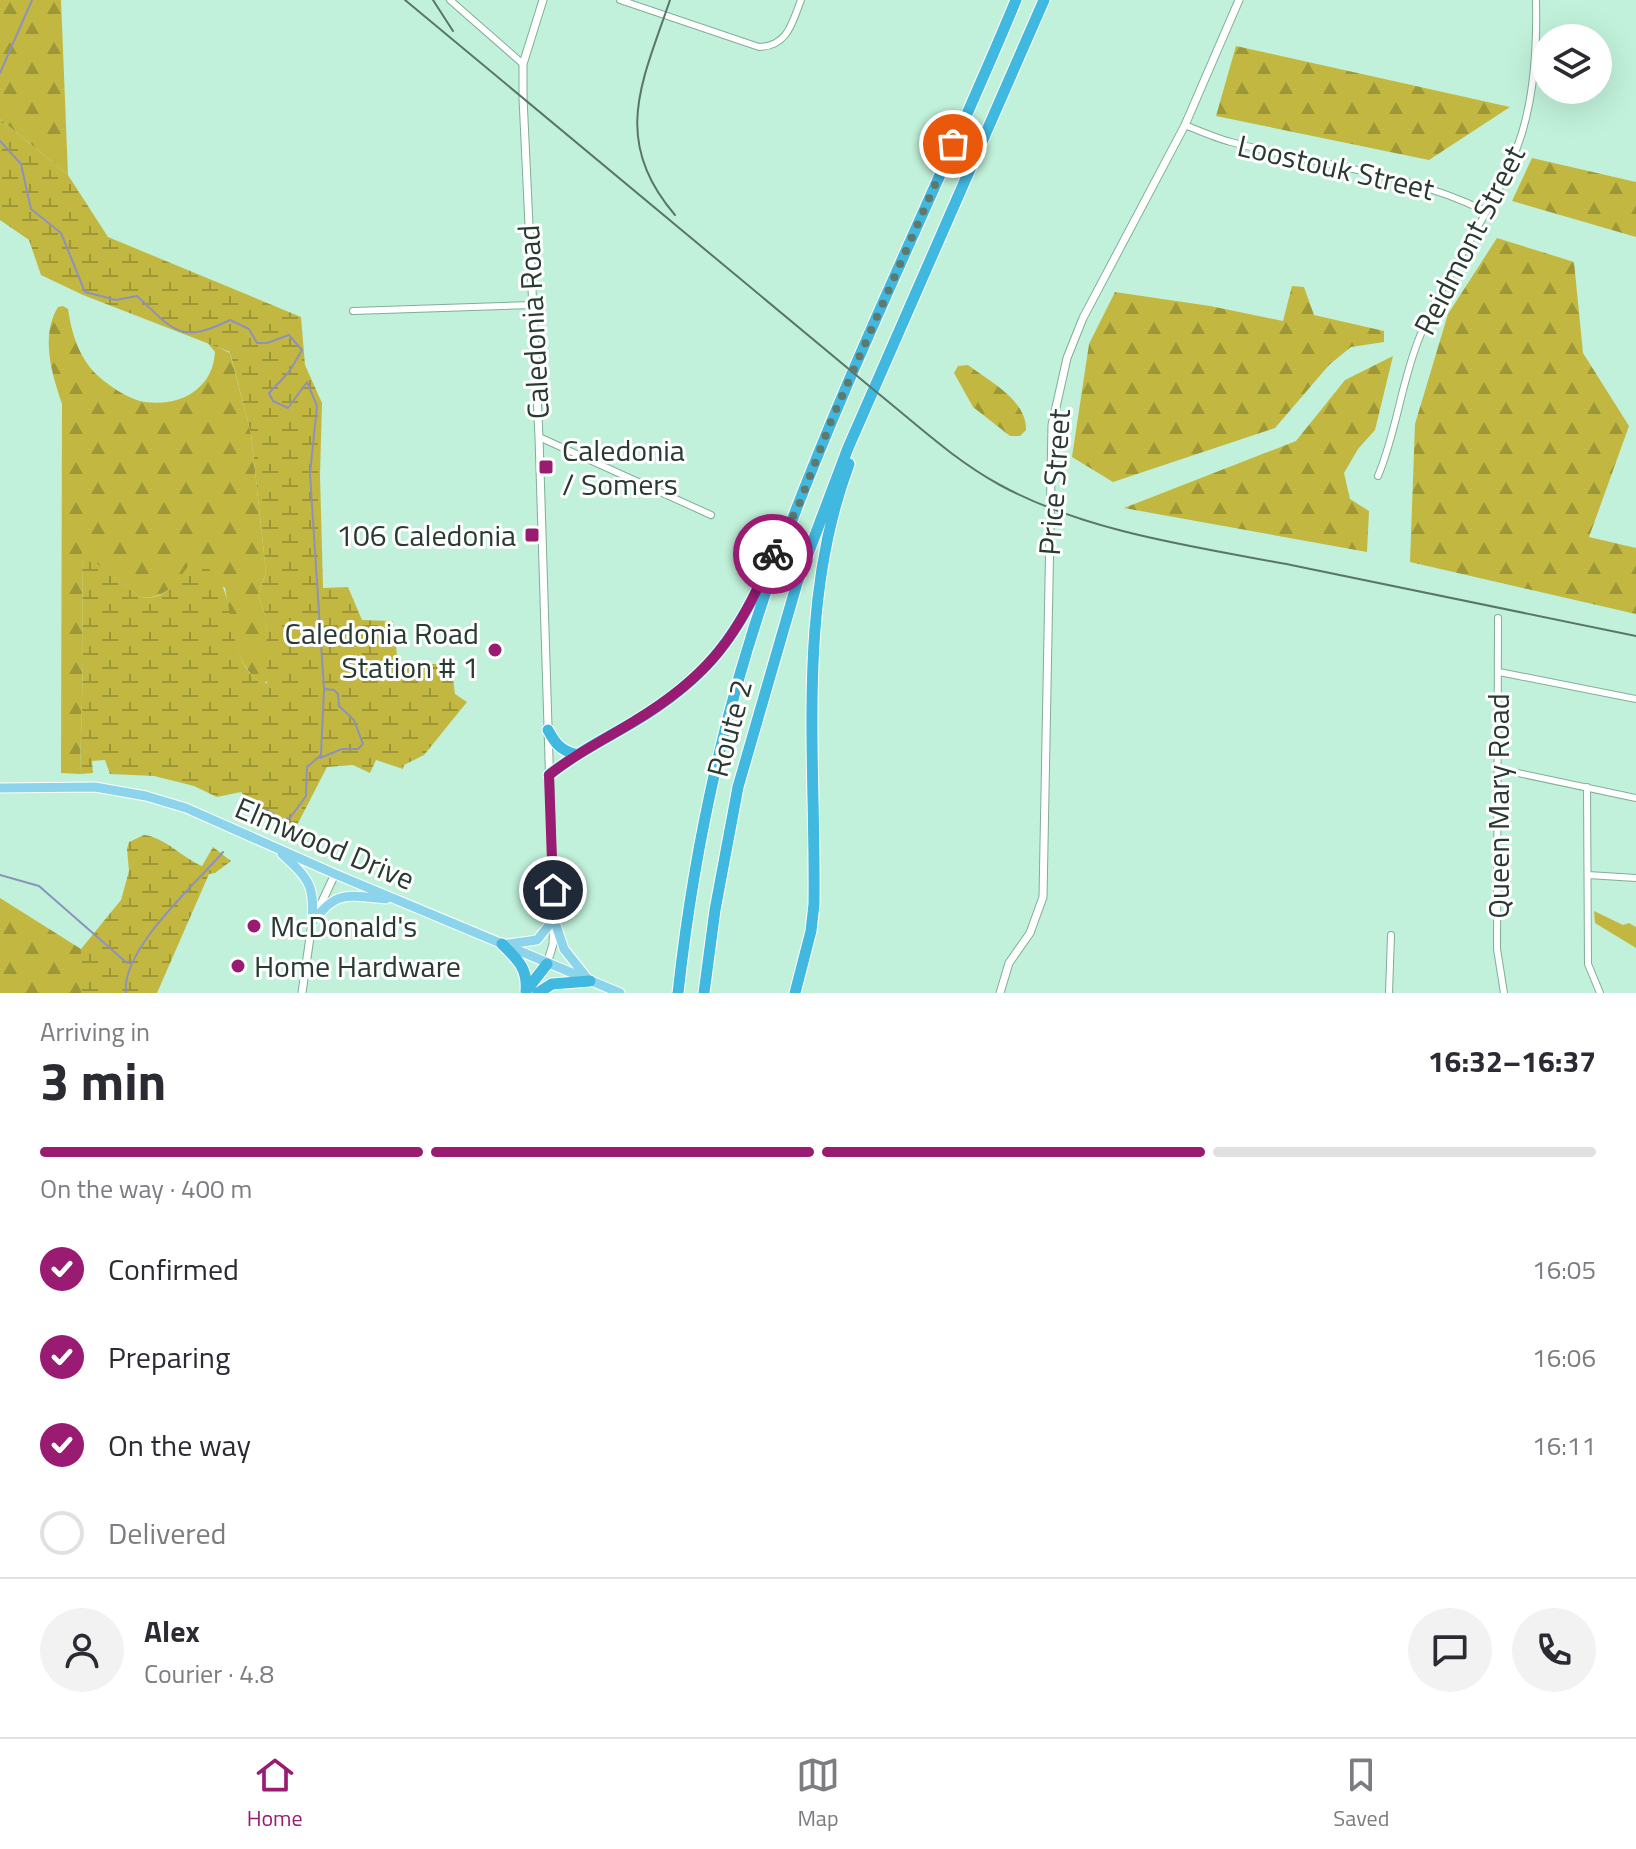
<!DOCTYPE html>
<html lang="en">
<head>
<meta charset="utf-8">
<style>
	body { margin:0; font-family:"Titillium Web",sans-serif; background:#f2f2f3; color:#2b2b33; height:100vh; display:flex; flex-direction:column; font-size:30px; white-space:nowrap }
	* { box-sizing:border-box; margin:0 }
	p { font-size:26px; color:#7c7c81 }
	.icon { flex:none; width:44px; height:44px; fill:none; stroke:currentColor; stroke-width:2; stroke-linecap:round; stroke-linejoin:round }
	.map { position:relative; height:993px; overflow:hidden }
	.sheet { display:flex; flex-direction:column; background:#fff; flex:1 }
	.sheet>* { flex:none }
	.fabs { position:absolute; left:1532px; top:24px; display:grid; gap:16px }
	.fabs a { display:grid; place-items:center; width:80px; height:80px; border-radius:50%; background:#fff; box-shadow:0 8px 32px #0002; font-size:40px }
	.pin { position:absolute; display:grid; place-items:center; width:68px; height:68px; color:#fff; margin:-34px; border:4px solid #fff; border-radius:50%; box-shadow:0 2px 8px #0007 }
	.courier { position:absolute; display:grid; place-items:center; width:80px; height:80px; margin:-40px; border:6px solid #991b72; border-radius:50%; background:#fff; color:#222; box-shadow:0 2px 10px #0007 }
	.overview em { font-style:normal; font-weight:700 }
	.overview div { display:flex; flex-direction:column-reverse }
	.overview { display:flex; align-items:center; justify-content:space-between; height:136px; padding:0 40px }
	h1 { font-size:52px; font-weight:700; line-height:60px }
	.bar { display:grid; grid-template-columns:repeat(4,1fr); gap:12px 8px; align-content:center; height:96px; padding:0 40px }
	.bar i { height:10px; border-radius:6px; background:#e1e1e2 }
	.bar .selected { background:#991b72 }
	.bar p { grid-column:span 4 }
	.line { display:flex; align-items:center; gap:20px; padding:0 40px; border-top:2px solid #e1e1e2 }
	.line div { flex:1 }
	.round { display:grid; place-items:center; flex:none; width:84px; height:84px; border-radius:42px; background:#f2f2f3 }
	ol { padding:0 40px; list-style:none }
	li { display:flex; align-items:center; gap:24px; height:88px }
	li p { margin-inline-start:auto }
	li .icon { padding:8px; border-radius:50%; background:#991b72; color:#fff; stroke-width:4 }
	li:last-child { color:#7c7c81 }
	li i { width:44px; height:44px; border:4px solid #e1e1e2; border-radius:50% }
	.dock { display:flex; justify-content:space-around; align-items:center; height:112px; border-top:2px solid #e1e1e2; background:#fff; font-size:22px; color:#7c7c81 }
	.dock a { display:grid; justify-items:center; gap:4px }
	.dock .selected { color:#991b72 }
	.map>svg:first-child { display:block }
</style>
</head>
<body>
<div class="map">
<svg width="1636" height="993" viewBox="0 0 1636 993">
	<defs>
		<pattern id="forest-firs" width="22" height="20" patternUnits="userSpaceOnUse" patternTransform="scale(2)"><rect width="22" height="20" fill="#c2b841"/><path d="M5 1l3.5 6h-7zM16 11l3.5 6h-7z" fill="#9e9737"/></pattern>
		<pattern id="wetland-marsh" width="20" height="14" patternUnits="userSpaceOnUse" patternTransform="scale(2)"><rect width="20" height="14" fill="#c2b841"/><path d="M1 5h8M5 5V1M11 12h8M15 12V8" fill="none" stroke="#9e9737"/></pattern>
	</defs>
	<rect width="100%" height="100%" fill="#c1f1da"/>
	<path fill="#c2b841" d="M 1594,911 L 1623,925 L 1629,923 L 1636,927 L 1636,948 L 1595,923 Z"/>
	<path fill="url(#forest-firs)" d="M 0,0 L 61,0 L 68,175 L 0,119 Z
		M 1236,46 L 1510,107 L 1429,160 L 1216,116 Z
		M 1532,158 L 1636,182 L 1636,237 L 1512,201 Z
		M 1497,238 L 1574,262 L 1583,353 L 1629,426 L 1589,537 L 1636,548 L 1636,614 L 1410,562 L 1415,424 L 1448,314 Z
		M 1292,286 L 1304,287 L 1314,315 L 1384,331 L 1384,342 L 1351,347 L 1329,365 L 1275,428 L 1113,482 L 1072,457 L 1089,344 L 1115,292 L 1210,306 L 1283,321 Z
		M 63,306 L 68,309 C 72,334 78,356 97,375 C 109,386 130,400 145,402 C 180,407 213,389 215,352 L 207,342 L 230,353 L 251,434 L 266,572 L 258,596 L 266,617 L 269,678 L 264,685 C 232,666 231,620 225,588 L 189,565 C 179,583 162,601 140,597 L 82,553 L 83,660 L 80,774 L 61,773 L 62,404 C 52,374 40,337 58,307 Z
		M 1393,356 L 1375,430 L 1358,449 L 1344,473 L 1350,499 L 1369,511 L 1367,552 L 1124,508 L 1296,441 L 1345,380 Z
		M 968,365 C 989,381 1027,400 1026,430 L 1020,436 L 1010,436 L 973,407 L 954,373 L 958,366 Z
		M 0,898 L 81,949 L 81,993 L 0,993 Z"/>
	<path fill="url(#wetland-marsh)" d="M 0,119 L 68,175 L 108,237 L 301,317 L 305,365 L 322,403 L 320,475 L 323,588 L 348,587 L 362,620 L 393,621 L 398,664 L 451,664 L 455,694 L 467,702 L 424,755 L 404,765 L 403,769 L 376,760 L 370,773 L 353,765 L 327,767 L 295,829 L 258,812 L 241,792 L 217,797 L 194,786 L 154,776 L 110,774 L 105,760 L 92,761 L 93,773 L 80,774 L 83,660 L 82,552 L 140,597 C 168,602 177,578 192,562 C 249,574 215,656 263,684 L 267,683 L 266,617 L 258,596 L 266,572 L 251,434 L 230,352 L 83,295 L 41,275 L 29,240 L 0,220 Z
		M 144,835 C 164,837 183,858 202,866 L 213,847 L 231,861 L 215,873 L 209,874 L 157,993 L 81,993 L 81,949 L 121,900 L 129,871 L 127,849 L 129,842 Z"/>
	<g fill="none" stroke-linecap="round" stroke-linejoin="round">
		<path stroke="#8d92bc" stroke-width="2" d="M 0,73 L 32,0
			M 0,141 L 21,164 L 31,209 L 61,233 L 85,292 L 116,300 L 137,296 C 174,330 179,345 230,320 L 249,329 L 257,343 L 267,343 L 289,335 L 302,350 L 289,372 L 269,393 L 273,401 L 288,408 L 307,382 L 317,406 L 310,474 L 324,689 L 321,755 L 307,767 L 306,796 L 290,818 L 283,820 L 267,810 L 258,812
			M 320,758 L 342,749 L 358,749 L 363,744 L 354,720 L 339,706 L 338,694 L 334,690 L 325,689
			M 0,875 L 39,886 L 127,963 L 130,963
			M 126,993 C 121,949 195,885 223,852"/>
		<defs>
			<path id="minor" d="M 450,0 L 523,64
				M 620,0 L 759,47 C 788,46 792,23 801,0
				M 1185,125 C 1200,131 1216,138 1231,142 C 1316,165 1406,172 1485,211
				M 353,311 L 532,305
				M 539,437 L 711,515
				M 1378,476 C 1397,431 1401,382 1420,336 C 1448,266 1499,206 1522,133 C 1535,90 1537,45 1536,0
				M 1498,618 L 1497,949 L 1504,993
				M 1499,672 L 1636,699
				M 1499,769 L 1636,798
				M 1587,787 L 1588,964 L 1600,993
				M 1588,875 L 1636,878
				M 1389,993 L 1391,935"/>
			<path id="tertiary" d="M 543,0 L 523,64 L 523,98 L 539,437 L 554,919 L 553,944 L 547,964
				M 302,993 L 312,923 L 335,874
				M 1000,993 L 1009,963 L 1030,933 L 1043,897 L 1052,425 L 1067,358 L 1083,318 L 1185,125 L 1239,0"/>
			<path id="primary" d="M 0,788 L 95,787 L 146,796 L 186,808 L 335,874 L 620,993
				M 282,854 C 309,879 315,885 312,923
				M 554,919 L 564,949 L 587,978
				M 312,923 C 337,889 347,896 386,899
				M 508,944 L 537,940 L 554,919"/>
			<path id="motorway" d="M 548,730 C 555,743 560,750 575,754
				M 549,775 C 575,754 603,740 632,723 C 703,681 737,639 769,564
				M 502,944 C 517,959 528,968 526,991
				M 526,991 L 547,964
				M 538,993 L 552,984 L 590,981
				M 678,993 C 694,847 726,701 776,563 C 846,371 938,188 1016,0
				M 704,993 L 715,910 L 738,787 L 797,583 L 848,448 L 1044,0
				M 795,993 L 811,931 L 814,904 C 816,757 796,606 849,464"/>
		</defs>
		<use href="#minor" stroke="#80ae98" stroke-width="8"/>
		<use href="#tertiary" stroke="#80ae98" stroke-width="9"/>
		<use href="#primary" stroke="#fff" stroke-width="11"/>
		<use href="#motorway" stroke="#fff" stroke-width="13"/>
		<use href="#minor" stroke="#fff" stroke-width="6"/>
		<use href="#tertiary" stroke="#fff" stroke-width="7"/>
		<use href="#primary" stroke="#8cd4ec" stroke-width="9"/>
		<use href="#motorway" stroke="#40b8e0" stroke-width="11"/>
		<path stroke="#5a7569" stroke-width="2" d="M 405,0 L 874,390 C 915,423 954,460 1000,485 C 1086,532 1196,547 1291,565 C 1406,588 1521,612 1636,636
			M 433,0 L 453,31
			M 670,0 C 643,80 610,140 675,215"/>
	</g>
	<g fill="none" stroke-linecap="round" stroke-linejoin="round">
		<path stroke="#5e7a6d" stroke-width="8" stroke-dasharray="0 14.4" d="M 773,554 L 798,507 L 832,419 L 953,144"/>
		<path stroke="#991b72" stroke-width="10" d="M 553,890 L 549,775 C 576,753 604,740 633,722 C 710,676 738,636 773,554"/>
	</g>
	<g fill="#991b72" stroke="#fff" stroke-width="3">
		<rect x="538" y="459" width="16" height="16" rx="4"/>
		<rect x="524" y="527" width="16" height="16" rx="4"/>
		<circle cx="495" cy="650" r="8"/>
		<circle cx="254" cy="926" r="8"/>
		<circle cx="238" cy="966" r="8"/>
	</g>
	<g text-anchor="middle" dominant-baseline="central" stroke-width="6" stroke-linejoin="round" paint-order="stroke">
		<g font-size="30" fill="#283a32" stroke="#fff">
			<text transform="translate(1336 167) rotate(13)">Loostouk Street</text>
			<text transform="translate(1469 240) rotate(-63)">Reidmont Street</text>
			<text transform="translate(533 322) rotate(-93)">Caledonia Road</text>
			<text transform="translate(1054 482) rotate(-86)">Price Street</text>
			<text transform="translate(729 728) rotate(-75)">Route 2</text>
			<text transform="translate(1498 806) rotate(-90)">Queen Mary Road</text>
			<text transform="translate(325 843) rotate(23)">Elmwood Drive</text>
		</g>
		<g font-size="30" fill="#283a32" stroke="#fff" text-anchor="start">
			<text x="562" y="450">Caledonia<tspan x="562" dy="34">/ Somers</tspan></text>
			<text x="516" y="535" text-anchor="end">106 Caledonia</text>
			<text x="479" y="633" text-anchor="end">Caledonia Road<tspan x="479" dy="34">Station # 1</tspan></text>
			<text x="270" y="926">McDonald's</text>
			<text x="254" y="966">Home Hardware</text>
		</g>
	</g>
</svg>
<div class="fabs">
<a><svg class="icon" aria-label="layers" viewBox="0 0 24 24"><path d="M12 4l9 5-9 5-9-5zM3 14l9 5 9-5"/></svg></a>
</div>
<div class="pin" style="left:953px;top:144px;background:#ea580c"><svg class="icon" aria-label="bag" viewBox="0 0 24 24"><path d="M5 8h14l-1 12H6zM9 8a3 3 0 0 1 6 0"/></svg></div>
<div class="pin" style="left:553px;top:890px;background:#1f2937"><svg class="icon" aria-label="home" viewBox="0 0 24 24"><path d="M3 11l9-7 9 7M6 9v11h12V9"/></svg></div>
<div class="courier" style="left:773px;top:554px"><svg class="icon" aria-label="bike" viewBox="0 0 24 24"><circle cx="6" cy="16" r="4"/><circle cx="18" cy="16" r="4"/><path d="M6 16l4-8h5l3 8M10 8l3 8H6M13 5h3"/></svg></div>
</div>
<section class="sheet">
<div class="overview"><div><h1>3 min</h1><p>Arriving in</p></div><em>16:32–16:37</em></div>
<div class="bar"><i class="selected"></i><i class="selected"></i><i class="selected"></i><i></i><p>On the way · 400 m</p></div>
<ol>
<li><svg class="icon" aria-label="check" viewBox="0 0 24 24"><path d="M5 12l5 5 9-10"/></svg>Confirmed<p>16:05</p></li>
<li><svg class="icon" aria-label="check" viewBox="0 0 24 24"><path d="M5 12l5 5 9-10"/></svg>Preparing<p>16:06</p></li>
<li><svg class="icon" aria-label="check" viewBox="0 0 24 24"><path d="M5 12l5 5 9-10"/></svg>On the way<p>16:11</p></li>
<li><i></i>Delivered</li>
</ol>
<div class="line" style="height:144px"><a class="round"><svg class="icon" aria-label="person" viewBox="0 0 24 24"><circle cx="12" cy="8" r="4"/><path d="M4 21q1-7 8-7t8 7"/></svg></a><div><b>Alex</b><p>Courier · 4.8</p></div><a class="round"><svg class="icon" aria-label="chat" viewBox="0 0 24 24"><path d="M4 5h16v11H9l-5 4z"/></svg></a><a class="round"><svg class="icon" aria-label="phone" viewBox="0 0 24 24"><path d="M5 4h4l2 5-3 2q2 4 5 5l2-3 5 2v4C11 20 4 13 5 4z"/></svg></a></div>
</section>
<nav class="dock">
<a class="selected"><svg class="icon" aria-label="home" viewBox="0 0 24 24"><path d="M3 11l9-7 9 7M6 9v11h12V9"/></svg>Home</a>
<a><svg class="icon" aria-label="map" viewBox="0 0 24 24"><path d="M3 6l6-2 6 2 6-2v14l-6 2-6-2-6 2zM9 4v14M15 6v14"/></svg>Map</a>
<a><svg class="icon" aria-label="saved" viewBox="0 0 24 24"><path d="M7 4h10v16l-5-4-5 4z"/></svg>Saved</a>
</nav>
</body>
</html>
